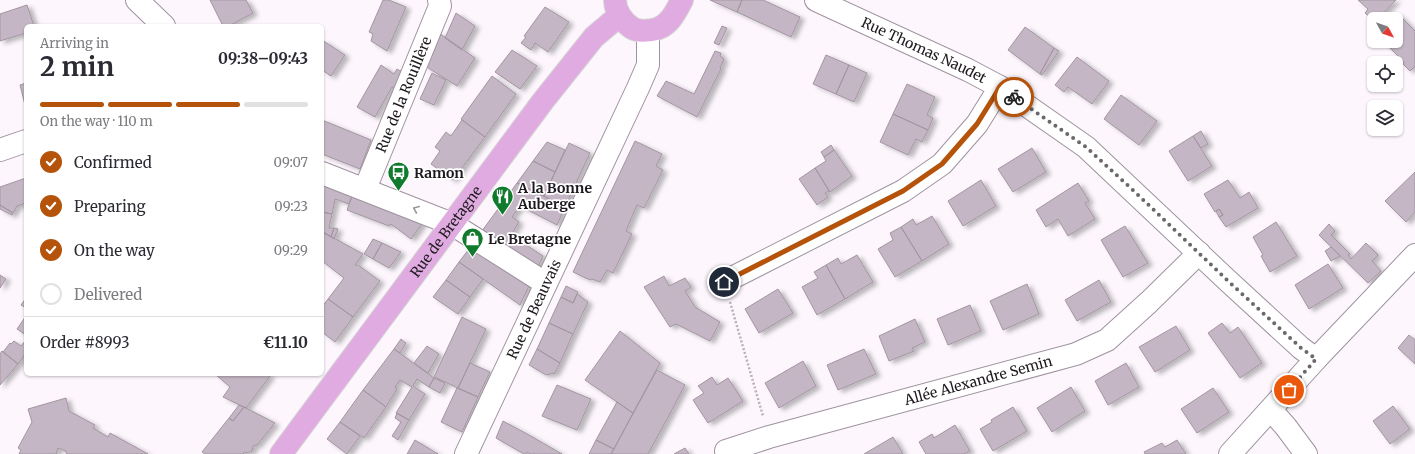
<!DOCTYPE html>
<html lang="en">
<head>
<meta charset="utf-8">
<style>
	body { margin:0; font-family:Merriweather,serif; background:#f7f7f7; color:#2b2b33; height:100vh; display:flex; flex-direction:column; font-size:15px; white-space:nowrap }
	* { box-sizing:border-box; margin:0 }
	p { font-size:13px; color:#7c7c81 }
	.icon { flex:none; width:22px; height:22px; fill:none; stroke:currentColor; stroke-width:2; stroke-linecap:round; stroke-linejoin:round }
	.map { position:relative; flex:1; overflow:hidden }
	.side { position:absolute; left:24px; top:24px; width:300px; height:352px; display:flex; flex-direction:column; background:#fff; border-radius:6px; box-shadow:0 1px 3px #0004 }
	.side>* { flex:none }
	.needle { width:26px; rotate:130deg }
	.buttons { position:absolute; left:1367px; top:12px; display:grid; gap:8px }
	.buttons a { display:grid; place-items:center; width:36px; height:36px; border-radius:6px; background:#fff; box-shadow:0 1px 3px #0004; font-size:20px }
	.pin { position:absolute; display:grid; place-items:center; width:34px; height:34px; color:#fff; margin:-17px; border:2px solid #fff; border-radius:50%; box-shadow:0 1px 4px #0007 }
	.courier { position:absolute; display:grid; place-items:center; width:40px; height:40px; margin:-20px; border:3px solid #b45309; border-radius:50%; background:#fff; color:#222; box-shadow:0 1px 5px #0007 }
	.overview em { font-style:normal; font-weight:700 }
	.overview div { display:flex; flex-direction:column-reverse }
	.overview { display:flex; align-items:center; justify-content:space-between; height:68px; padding:0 16px }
	h1 { font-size:26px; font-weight:700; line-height:30px }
	.bar { display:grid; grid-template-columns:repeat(4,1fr); gap:6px 4px; align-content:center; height:48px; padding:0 16px }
	.bar i { height:5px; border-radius:3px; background:#e1e1e2 }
	.bar .active { background:#b45309 }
	.bar p { grid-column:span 4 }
	.line { display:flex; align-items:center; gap:10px; padding:0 16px; border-top:1px solid #e1e1e2 }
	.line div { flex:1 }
	ol { padding:0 16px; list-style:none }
	li { display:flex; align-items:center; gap:12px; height:44px }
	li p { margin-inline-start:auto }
	li .icon { padding:4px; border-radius:50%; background:#b45309; color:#fff; stroke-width:4 }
	li:last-child { color:#7c7c81 }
	li i { width:22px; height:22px; border:2px solid #e1e1e2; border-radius:50% }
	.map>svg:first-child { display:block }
</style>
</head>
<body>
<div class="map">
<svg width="1415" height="454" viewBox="0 0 1415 454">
	<defs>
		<filter id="shadow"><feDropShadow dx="4.5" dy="2.5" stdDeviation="2" flood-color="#0004"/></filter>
	</defs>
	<rect width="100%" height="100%" fill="#fdf7fd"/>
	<path fill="#c4b6c4" stroke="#a395a2" filter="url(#shadow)" d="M 210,0 L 246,0 L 253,13 L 229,26 L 223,26 Z
		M 383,0 L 389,0 L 406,7 L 387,51 L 371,41 L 373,34 L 369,32 Z
		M 710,0 L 742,0 L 737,12 Z
		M 742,0 L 763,0 L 800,17 L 791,37 L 737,12 Z
		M 1358,0 L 1396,0 L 1378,19 L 1374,19 L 1374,21 L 1365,13 L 1368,9 Z
		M 27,5 L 34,26 L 26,26 L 26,33 L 0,41 L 0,14 Z
		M 545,7 L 569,22 L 548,52 L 535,43 L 531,50 L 521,43 L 526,37 L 524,36 Z
		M 456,13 L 475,26 L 462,50 L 445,38 Z
		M 1398,14 L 1415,31 L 1415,66 L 1410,71 L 1403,64 L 1404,62 L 1383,41 L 1396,41 L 1396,19 L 1393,19 Z
		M 722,26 L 727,28 L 719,45 L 714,43 Z
		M 1025,27 L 1054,48 L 1040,74 L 1008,50 Z
		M 439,33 L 475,58 L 457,86 L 425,66 Z
		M 322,40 L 345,55 L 331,76 L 322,70 Z
		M 1054,48 L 1059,51 L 1042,75 L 1040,74 Z
		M 512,50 L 537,66 L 520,89 L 495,72 Z
		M 715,51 L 721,53 L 720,56 L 724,59 L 720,68 L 721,69 L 697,117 L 657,96 L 666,81 L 694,94 Z
		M 826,55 L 849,65 L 836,94 L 813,84 Z
		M 1077,57 L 1109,81 L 1092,104 L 1068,87 L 1064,92 L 1055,85 Z
		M 381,65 L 394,74 L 397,69 L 400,71 L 401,70 L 405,74 L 397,90 L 392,87 L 375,117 L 357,107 Z
		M 849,65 L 867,73 L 854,102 L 836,94 Z
		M 432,73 L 446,80 L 434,105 L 420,99 Z
		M 492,76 L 516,94 L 485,137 L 461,119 Z
		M 26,83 L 26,109 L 20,85 Z
		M 907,84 L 935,97 L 927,115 L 933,118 L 928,130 L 893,114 Z
		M 1121,95 L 1157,121 L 1139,145 L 1104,119 Z
		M 893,114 L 928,130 L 922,142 L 916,139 L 908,155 L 880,142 Z
		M 322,120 L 371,140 L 360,169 L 322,154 Z
		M 462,120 L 485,137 L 453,180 L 431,164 L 440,151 L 435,147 L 446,132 L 451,136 Z
		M 1201,131 L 1208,144 L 1201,148 L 1193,136 Z
		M 1193,136 L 1212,166 L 1188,181 L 1169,151 Z
		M 635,141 L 662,154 L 656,166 L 663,170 L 644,208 L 637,205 L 626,231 L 632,234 L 613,273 L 607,270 L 600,282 L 592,279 L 590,280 L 573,272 Z
		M 547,142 L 565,150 L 555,172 L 533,161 Z
		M 569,143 L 590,153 L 565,207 L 544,196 Z
		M 831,145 L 834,150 L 824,157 L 821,152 Z
		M 1032,148 L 1046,172 L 1013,192 L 998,169 Z
		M 834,150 L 852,176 L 830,192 L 815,168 L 826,161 L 824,157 Z
		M 533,161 L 555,172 L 544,196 L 517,183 Z
		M 815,168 L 829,191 L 825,193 L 828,197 L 817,205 L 799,179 Z
		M 1415,172 L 1415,212 L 1406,222 L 1385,201 Z
		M 26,178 L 26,203 L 17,206 L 13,213 L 0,205 L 0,187 Z
		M 981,180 L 996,206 L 963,226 L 948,201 Z
		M 1228,180 L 1240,198 L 1249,192 L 1258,208 L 1226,227 L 1219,217 L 1223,215 L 1219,209 L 1215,212 L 1204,194 Z
		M 517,183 L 565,207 L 557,225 L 520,206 L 512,217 L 519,222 L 511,235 L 543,256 L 536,272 L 479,235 Z
		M 1078,183 L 1089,201 L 1085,203 L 1095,219 L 1068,236 L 1058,219 L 1046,227 L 1036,210 Z
		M 322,185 L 352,196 L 349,204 L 335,199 L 332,214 L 322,212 Z
		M 352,196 L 423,222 L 411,239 L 391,224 L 389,226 L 347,210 Z
		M 0,205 L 13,213 L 12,215 L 0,209 Z
		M 1219,209 L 1223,215 L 1219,217 L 1216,211 Z
		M 322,212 L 332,214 L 329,228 L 334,228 L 331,237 L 322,232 Z
		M 932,216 L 949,244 L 922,261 L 901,227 L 913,219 L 916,225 Z
		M 1276,222 L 1297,256 L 1270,272 L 1261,256 L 1263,255 L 1253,237 Z
		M 1329,224 L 1335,231 L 1331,235 L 1350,254 L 1348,255 L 1351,259 L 1366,243 L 1378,255 L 1372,261 L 1381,271 L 1368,283 L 1319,235 Z
		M 1125,226 L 1148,263 L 1123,277 L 1101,240 Z
		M 901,227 L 922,261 L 895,277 L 878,249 L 893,240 L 890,233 Z
		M 334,228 L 338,229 L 334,239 L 331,237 Z
		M 323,232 L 363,254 L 355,265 L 358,265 L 380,281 L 353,317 L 328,299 L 344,278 L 322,261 Z
		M 373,239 L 382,243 L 373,259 L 364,254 Z
		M 382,243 L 401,252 L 389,268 L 373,259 Z
		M 472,245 L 530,284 L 520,305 L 459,262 Z
		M 1331,247 L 1340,256 L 1331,261 L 1325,251 Z
		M 857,255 L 873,282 L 845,299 L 826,265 L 838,258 L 841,264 Z
		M 459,262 L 483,279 L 470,297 L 446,280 Z
		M 1328,264 L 1343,288 L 1309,309 L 1295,285 Z
		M 826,265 L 845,299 L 817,315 L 802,287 L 818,278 L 814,272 Z
		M 0,275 L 6,279 L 0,288 Z
		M 664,276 L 669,286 L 685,278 L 691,287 L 685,291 L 695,307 L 720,322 L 710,341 L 676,324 L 670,327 L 644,287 Z
		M 446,280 L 470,297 L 458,314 L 433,297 Z
		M 1099,280 L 1111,302 L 1077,321 L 1065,300 Z
		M 1027,284 L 1039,314 L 1003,330 L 990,301 Z
		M 566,286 L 578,292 L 573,303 L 561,297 Z
		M 778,289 L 793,313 L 759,333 L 745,309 Z
		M 577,294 L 588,302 L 573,334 L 549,323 L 561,297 L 573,303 Z
		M 26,298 L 26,308 L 21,305 Z
		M 328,299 L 353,317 L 335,342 L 322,332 L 322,307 Z
		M 970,305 L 981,331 L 948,345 L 937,319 Z
		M 26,316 L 26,335 L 17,329 Z
		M 462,317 L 486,329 L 458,388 L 434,377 Z
		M 915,319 L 925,342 L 912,348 L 914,351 L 889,361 L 879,336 Z
		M 549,323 L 573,334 L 560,363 L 537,349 Z
		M 1222,323 L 1230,333 L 1238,327 L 1262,363 L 1240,378 L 1208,333 Z
		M 1176,326 L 1190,350 L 1155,372 L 1139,347 Z
		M 620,331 L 660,363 L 633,413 L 585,380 Z
		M 1409,335 L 1415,340 L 1415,364 L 1398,348 Z
		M 401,339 L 406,343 L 400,353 L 394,349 Z
		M 26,340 L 26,353 L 18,364 L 3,352 L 10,343 L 11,344 L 14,341 L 21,346 Z
		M 427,346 L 439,354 L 428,373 L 414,363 Z
		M 394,349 L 434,378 L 429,387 L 417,379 L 413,386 L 425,394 L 409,420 L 396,413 L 412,387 L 400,380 L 395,387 L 397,389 L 386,407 L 363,390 Z
		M 537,349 L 560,363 L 555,373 L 546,375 L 529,365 Z
		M 864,349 L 876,374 L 838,390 L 827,365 Z
		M 2,351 L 18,364 L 0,385 L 0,354 Z
		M 803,361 L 816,386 L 779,408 L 765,383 Z
		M 470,363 L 490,372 L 478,397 L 458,388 Z
		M 1126,363 L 1139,387 L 1108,405 L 1095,381 Z
		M 657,370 L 685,385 L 666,421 L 648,454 L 611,454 Z
		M 215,374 L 268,374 L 270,376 L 246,408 L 223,397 L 230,387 Z
		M 712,377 L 717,385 L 728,378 L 743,401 L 708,423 L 693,400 L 704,393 L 698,386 Z
		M 434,378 L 445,383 L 440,393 L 429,387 Z
		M 557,385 L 591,399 L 577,430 L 542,416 Z
		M 1071,387 L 1085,411 L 1052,432 L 1037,408 Z
		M 457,388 L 478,397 L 462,432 L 441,422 Z
		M 1213,388 L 1229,412 L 1197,433 L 1181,409 Z
		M 363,390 L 386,407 L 364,438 L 340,422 Z
		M 66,398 L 69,411 L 95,425 L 93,428 L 108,437 L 110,433 L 148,454 L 68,454 L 66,453 L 66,451 L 58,448 L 56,453 L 57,454 L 19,454 L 21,450 L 18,448 L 32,422 L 28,409 Z
		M 617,402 L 633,413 L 614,449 L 596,440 Z
		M 239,405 L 244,407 L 233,421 L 229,418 Z
		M 1393,406 L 1410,429 L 1390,444 L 1373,421 Z
		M 244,407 L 275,423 L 257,445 L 253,446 L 252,451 L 248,453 L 245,452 L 243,454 L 205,454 L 202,452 L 229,418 L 233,421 Z
		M 1013,407 L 1027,431 L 993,451 L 980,429 L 992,422 L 991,420 Z
		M 397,413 L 409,420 L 398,440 L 392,436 L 401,422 L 395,418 Z
		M 503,421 L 529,435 L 562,454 L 530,454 L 527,452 L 526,454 L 524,454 L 496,438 Z
		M 340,422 L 360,436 L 347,454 L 327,439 Z
		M 955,425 L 970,451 L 964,454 L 926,454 L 919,442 L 932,434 L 934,438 Z
		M 893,437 L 903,454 L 864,454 Z
		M 415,440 L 438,454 L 407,454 Z
		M 596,440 L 614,449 L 611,454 L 589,454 Z
		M 1177,440 L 1186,454 L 1145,454 L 1144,452 L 1162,443 L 1165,447 Z
		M 685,448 L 689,454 L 674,454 Z"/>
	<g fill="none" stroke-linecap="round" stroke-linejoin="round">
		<defs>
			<g id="minor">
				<path d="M 137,0 L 164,26"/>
				<path id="s1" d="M 816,0 L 968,70 L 1000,87 L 1086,147 L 1227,280 L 1301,348 L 1316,359"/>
				<path d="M 0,150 L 26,141"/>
				<path d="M 322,173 L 452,224 L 545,283"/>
				<path id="s2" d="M 365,189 L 440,6 L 439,0"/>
				<path d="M 724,282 L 903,191 L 942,164 L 977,124 L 1000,87"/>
				<path d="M 1271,410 L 1286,427 L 1306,454"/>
				<path id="s3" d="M 726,451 L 769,437 L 1076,354 L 1107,340 L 1149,302 L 1199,253"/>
				<path id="s4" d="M 466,454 L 638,88 L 648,65 L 648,31"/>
				<path d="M 1230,454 L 1316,359 L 1415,255"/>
			</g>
			<g id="major">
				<path d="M 615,0 C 615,11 623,22 632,28 C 638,32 652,31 659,28 C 671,23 676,11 682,0"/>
				<path id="s5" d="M 281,454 L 543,101 L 594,37 L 619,16"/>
			</g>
		</defs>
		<use href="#minor" stroke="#9f929f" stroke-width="24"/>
		<use href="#major" stroke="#d6d6d6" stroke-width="24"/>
		<path stroke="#b9b3b9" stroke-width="2.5" stroke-dasharray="2 2" stroke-linecap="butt" d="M 730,302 L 763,416"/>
		<use href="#minor" stroke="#fff" stroke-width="22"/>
		<use href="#major" stroke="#e0abe0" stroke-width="22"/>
	</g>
	<defs><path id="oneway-chevron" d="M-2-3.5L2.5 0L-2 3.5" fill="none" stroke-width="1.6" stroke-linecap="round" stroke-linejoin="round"/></defs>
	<use stroke="#9a989a" href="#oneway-chevron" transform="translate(416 209) rotate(-157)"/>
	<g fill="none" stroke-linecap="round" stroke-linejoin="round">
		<path stroke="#6c676c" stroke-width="4" stroke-dasharray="0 7.2" d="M 1014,97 L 1086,147 L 1135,192 L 1227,280 L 1301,348 L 1316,359 L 1289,390"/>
		<path stroke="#b45309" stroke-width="5" d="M 724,282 L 903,191 L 942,164 L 977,124 L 1000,87 L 1014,97"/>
	</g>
	<defs>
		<symbol id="bus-pin" viewBox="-11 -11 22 30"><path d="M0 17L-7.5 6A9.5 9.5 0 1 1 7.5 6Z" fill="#107a2d" stroke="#fff"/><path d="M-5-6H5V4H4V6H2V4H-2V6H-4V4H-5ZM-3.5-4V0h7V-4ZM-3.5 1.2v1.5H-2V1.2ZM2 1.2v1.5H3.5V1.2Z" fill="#fff"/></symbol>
		<symbol id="restaurant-pin" viewBox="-11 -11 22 30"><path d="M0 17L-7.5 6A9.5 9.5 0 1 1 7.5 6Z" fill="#107a2d" stroke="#fff"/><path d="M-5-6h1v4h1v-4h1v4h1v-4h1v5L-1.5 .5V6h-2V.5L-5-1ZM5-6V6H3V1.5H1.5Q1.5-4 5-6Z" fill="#fff"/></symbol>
		<symbol id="shop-pin" viewBox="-11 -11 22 30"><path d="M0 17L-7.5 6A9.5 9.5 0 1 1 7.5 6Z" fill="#107a2d" stroke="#fff"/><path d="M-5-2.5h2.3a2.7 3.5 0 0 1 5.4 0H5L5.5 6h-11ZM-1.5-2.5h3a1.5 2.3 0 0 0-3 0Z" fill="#fff"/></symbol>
	</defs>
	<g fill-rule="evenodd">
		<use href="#bus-pin" x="386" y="160" width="25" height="34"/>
		<use href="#restaurant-pin" x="490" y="184" width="25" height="34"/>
		<use href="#shop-pin" x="460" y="226" width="25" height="34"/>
	</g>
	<g text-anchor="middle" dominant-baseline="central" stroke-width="3.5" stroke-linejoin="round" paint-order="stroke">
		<g font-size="14" fill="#1e191e" stroke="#fff">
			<text stroke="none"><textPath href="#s1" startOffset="119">Rue Thomas Naudet</textPath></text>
			<text stroke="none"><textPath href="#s2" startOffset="102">Rue de la Rouillère</textPath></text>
			<text stroke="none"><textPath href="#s5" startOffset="277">Rue de Bretagne</textPath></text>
			<text stroke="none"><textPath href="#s4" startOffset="160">Rue de Beauvais</textPath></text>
			<text stroke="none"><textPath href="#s3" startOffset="262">Allée Alexandre Semin</textPath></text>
		</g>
		<g font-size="14" font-weight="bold" fill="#1e191e" stroke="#fff" text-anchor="start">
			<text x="414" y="173">Ramon</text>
			<text x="518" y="188">A la Bonne<tspan x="518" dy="16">Auberge</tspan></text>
			<text x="488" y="239">Le Bretagne</text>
		</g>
	</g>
</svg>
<div class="buttons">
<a><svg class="needle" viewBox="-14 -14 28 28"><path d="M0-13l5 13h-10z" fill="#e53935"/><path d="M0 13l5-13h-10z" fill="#7c7c81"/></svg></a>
<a><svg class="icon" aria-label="locate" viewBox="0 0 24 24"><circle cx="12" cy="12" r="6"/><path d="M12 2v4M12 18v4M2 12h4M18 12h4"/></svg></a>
<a><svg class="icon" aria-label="layers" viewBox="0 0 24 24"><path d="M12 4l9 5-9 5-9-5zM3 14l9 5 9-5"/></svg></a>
</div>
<div class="pin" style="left:1289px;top:390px;background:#ea580c"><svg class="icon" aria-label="bag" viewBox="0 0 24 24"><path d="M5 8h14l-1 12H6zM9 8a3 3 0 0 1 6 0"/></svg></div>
<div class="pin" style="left:724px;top:282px;background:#1f2937"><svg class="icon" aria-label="home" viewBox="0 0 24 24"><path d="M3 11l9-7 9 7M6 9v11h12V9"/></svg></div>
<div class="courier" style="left:1014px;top:97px"><svg class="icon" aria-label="bike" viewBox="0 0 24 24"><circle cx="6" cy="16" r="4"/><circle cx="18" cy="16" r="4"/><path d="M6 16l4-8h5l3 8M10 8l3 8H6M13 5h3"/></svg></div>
<section class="side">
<div class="overview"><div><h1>2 min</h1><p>Arriving in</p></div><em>09:38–09:43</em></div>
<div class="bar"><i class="active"></i><i class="active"></i><i class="active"></i><i></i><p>On the way · 110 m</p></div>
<ol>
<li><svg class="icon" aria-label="check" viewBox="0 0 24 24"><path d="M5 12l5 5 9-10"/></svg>Confirmed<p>09:07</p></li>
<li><svg class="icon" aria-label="check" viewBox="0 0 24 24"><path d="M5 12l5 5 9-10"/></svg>Preparing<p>09:23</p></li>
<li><svg class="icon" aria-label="check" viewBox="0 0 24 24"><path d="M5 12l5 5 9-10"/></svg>On the way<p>09:29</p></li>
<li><i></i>Delivered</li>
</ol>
<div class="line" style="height:52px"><div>Order #8993</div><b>€11.10</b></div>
</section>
</div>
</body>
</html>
